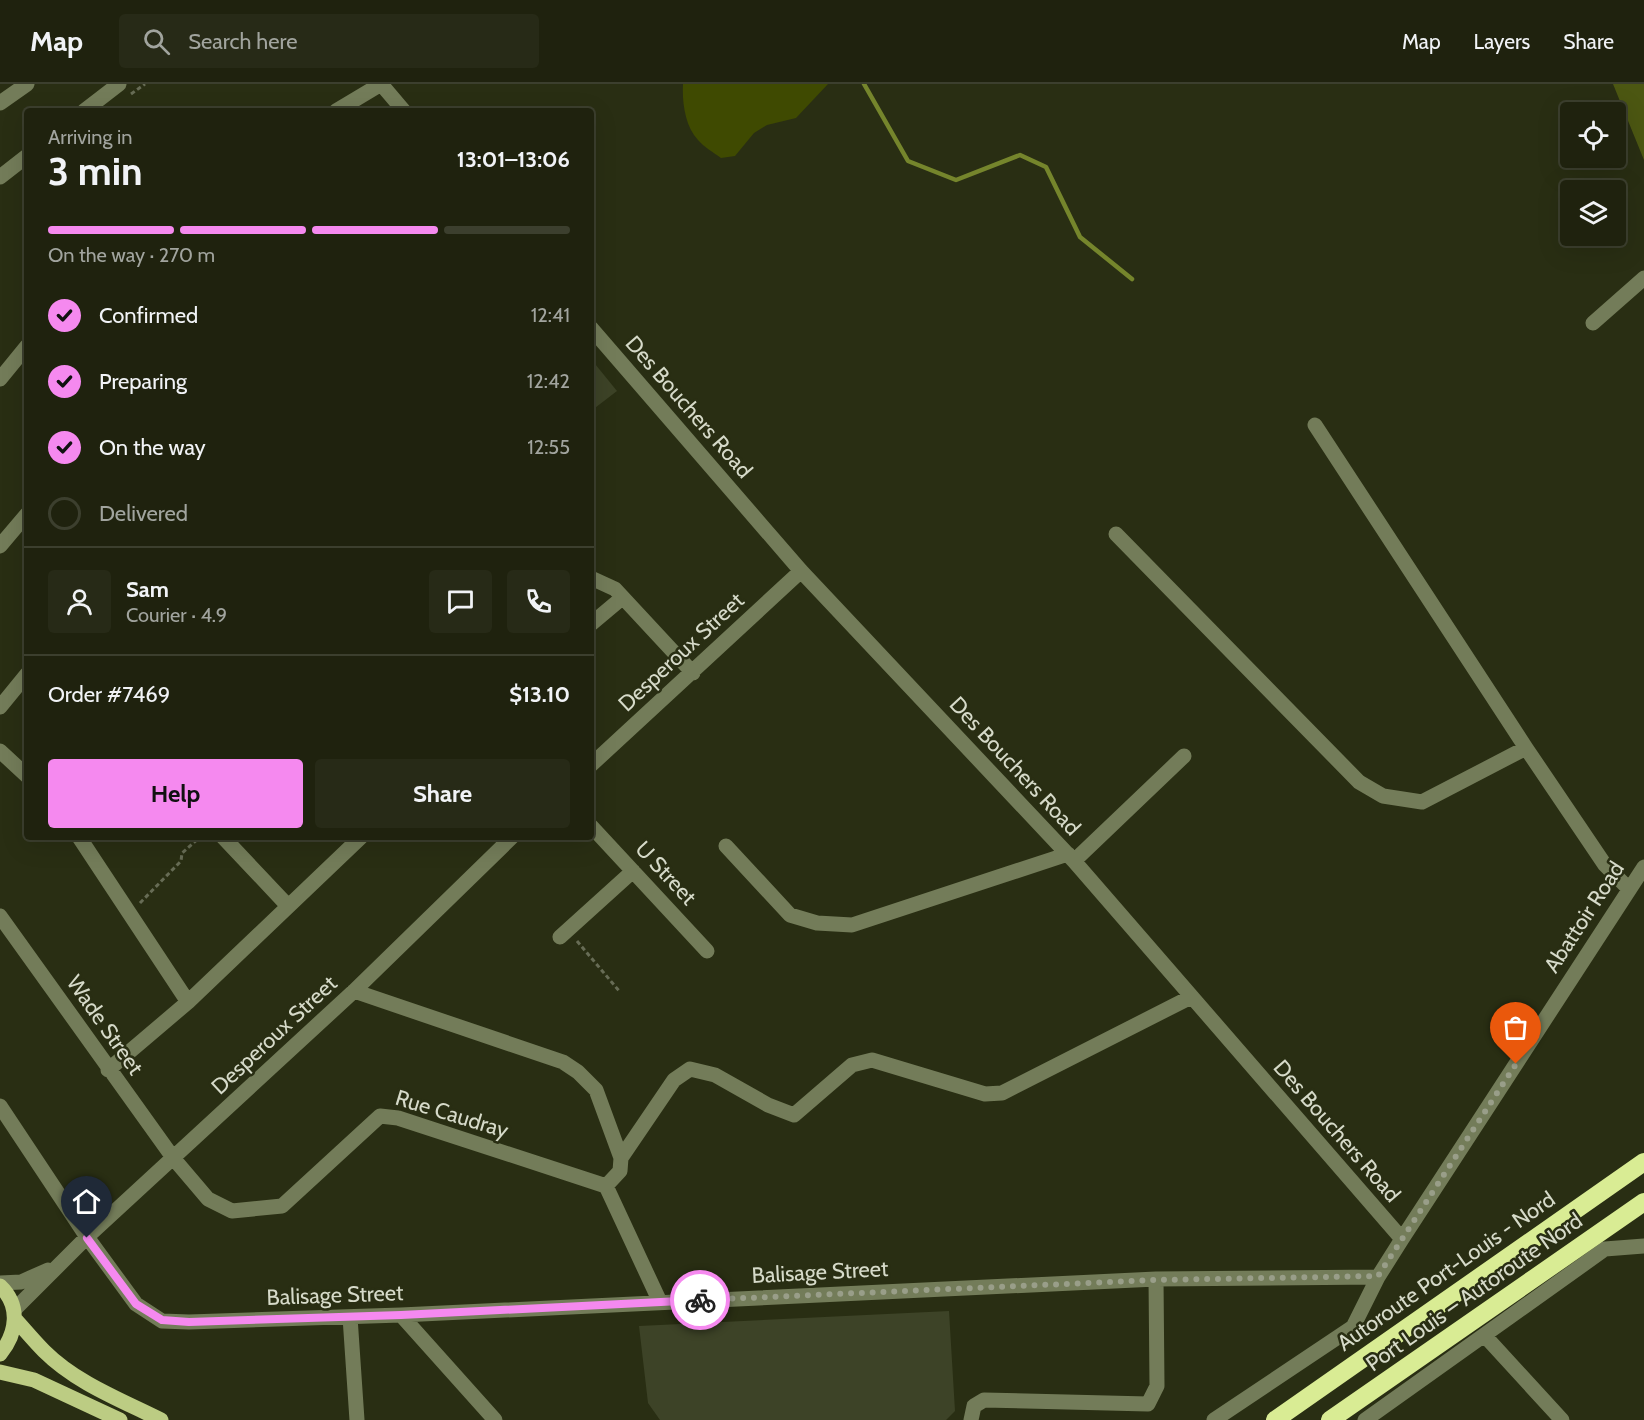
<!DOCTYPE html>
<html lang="en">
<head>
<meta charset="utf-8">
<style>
	body { margin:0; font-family:Cabin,sans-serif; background:#272a17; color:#f1f3f6; height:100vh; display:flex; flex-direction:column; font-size:22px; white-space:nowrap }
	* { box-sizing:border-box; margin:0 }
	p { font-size:20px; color:#a1a49e }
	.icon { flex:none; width:33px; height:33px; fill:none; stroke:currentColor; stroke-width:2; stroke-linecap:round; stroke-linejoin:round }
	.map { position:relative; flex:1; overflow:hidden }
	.sheet { position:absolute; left:24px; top:24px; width:570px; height:732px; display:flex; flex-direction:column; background:#1f220e; border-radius:6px; box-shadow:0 6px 24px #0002,0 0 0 2px #3c3f2e }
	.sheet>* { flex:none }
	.fabs { position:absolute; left:1560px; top:18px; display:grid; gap:12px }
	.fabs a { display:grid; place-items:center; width:66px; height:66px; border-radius:6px; background:#1f220e; box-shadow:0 6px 24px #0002,0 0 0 2px #3c3f2e; font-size:30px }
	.pin { position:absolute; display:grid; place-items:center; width:51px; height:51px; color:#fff; margin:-62px -26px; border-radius:50% 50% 50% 0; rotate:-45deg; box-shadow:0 0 6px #0007 }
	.pin .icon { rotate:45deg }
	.courier { position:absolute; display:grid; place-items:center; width:60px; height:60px; margin:-30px; border:4px solid #f589ef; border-radius:50%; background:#fff; color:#222; box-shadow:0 2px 8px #0007 }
	.summary em { font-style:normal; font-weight:700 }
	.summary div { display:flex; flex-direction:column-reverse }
	.summary { display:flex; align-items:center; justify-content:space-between; height:102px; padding:0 24px }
	h1 { font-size:39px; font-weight:700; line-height:45px }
	.bar { display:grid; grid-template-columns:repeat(4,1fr); gap:9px 6px; align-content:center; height:72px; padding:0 24px }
	.bar i { height:8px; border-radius:4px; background:#3c3f2e }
	.bar .active { background:#f589ef }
	.bar p { grid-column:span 4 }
	.line { display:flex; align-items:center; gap:15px; padding:0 24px; border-top:2px solid #3c3f2e }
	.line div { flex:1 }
	.round { display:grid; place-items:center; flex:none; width:63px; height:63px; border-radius:6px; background:#272a17 }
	ol { padding:0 24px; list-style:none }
	li { display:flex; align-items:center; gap:18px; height:66px }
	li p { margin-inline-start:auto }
	li .icon { padding:6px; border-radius:50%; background:#f589ef; color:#111; stroke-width:4 }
	li:last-child { color:#a1a49e }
	li i { width:33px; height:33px; border:3px solid #3c3f2e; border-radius:50% }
	.action { display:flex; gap:12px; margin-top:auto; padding:12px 24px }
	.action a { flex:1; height:69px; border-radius:6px; background:#f589ef; color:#111; font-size:24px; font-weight:700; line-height:69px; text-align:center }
	.action a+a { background:#272a17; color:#f1f3f6 }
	header { display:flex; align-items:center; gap:36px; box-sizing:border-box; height:84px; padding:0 30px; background:#1f220e; border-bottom:2px solid #3c3f2e }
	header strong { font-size:28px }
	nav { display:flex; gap:33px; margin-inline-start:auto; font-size:21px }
	.search { width:420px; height:54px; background:#272a17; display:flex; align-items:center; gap:15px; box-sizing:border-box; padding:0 21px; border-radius:6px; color:#a1a49e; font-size:22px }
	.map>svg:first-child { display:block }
</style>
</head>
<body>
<header>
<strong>Map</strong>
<div class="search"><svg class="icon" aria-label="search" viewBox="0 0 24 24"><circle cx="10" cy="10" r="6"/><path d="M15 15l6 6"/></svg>Search here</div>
<nav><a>Map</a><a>Layers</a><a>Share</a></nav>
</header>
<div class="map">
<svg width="1644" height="1336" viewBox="0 0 1644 1336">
	<rect width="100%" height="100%" fill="#292e13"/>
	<path fill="#3f4a01" d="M 683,0 L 828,0 L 796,34 L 767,41 L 754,49 L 735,72 L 721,74 C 713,68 704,63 698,56 C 685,42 682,18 683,0 Z"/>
	<path fill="#4c5712" d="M 1613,0 L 1644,0 L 1644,77 L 1644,76 Z"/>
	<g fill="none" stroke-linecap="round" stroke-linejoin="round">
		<path stroke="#75852c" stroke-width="4.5" d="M 864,0 L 908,77 L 956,96 L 1020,71 L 1046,83 L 1080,153 L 1132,195"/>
	</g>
	<path fill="#3d4327" d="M 591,275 L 617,307 L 591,327 Z
		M 949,1227 L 955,1327 L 946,1336 L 660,1336 L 648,1319 L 639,1242 Z"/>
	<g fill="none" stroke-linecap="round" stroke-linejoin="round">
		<path stroke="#676c55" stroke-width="3" stroke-dasharray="4.5 3" stroke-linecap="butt" d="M 131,10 L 145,0
			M 140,819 L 181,777 L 182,769 L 200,753
			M 577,857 L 620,908"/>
		<path stroke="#737c59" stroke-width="15" d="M 0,19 L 27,0
			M 84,27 L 119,0
			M 336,27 L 381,0 L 404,27
			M 0,93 L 27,72
			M 1593,239 L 1644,194
			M 591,244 L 801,487 L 1074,777 L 1402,1155
			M 0,295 L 27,262
			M 1315,341 L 1526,664 L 1605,781 L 1629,805
			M 1116,450 L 1359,698 L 1383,712 L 1422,718 L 1526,664
			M 0,462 L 27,430
			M 591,494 L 615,505 L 693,589
			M 591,540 L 622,514
			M 0,623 L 27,590
			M 0,667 L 27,692
			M 591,681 L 801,487
			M 591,742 L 707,867
			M 79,753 L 188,918
			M 223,753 L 288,822
			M 726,762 L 790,831 L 817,839 L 852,841 L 1068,770
			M 1074,777 L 1184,672
			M 0,832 L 174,1075 L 208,1115 L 232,1127 L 282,1122 L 380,1032 L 398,1034 L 606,1102 L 660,1218
			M 560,853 L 633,787
			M 354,907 L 563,978 L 578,988 L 596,1006 L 621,1074 L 620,1087 L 606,1102
			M 108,986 L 188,918 L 361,753
			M 0,1022 L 87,1153 L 136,1220 L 162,1237 L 189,1238 L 401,1231 L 1156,1195 L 1378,1193
			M 621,1074 L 674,996 L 690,985 L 715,991 L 768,1021 L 794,1031 L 852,981 L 872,976 L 985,1010 L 1002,1009 L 1191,913
			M 0,1199 L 21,1198 L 48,1186
			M 14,1226 L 87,1153 L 354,907 L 512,753
			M 401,1231 L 495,1336
			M 350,1233 L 357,1336
			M 1485,1252 L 1562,1336
			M 971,1336 L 974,1322 L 984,1316 L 1148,1320 L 1157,1302 L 1156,1195
			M 1214,1336 L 1353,1243 L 1378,1193 L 1402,1155 L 1644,783
			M 1365,1336 L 1605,1165 L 1644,1162"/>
		<path stroke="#bccc83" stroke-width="15" d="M 0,1202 C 21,1222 17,1249 0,1270
			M 15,1235 C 25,1246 34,1257 44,1267 C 76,1299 121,1316 161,1336
			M 0,1288 L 34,1296 L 120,1336"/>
		<path stroke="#d9ec94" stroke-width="18" d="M 1275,1336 L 1644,1078
			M 1330,1336 L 1644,1118"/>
	</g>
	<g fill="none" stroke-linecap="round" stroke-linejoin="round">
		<path stroke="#999e89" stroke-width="6" stroke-dasharray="0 10.8" d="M 700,1216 L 1156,1196 L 1378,1192 L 1516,980"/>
		<path stroke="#f589ef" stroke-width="8" d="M 87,1154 L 136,1220 L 162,1236 L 189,1238 L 401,1231 L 700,1216"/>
	</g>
	<g text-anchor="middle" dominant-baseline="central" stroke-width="5" stroke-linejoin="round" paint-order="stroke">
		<g font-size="22" fill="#d6dac9" stroke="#292e13">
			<text transform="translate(689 323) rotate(49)">Des Bouchers Road</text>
			<text transform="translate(681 568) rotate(-43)">Desperoux Street</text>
			<text transform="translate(1015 682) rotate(47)">Des Bouchers Road</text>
			<text transform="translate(666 789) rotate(47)">U Street</text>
			<text transform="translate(1584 833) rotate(-57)">Abattoir Road</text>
			<text transform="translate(105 941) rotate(55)">Wade Street</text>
			<text transform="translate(274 951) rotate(-43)">Desperoux Street</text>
			<text transform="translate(452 1030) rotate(17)">Rue Caudray</text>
			<text transform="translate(1337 1047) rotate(49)">Des Bouchers Road</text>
			<text transform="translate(1446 1187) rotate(-35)">Autoroute Port-Louis - Nord</text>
			<text transform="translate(820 1188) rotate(-3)">Balisage Street</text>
			<text transform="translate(1474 1208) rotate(-35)">Port Louis – Autoroute Nord</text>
			<text transform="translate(335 1211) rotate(-2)">Balisage Street</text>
		</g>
	</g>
</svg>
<div class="fabs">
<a><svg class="icon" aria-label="locate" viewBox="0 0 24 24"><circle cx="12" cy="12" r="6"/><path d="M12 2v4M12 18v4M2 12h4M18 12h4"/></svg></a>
<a><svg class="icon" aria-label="layers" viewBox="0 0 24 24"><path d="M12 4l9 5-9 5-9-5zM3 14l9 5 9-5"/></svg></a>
</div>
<div class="pin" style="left:1516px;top:980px;background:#ea580c"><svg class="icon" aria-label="bag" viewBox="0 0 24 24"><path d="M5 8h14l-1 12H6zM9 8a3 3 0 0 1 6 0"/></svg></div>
<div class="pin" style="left:87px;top:1154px;background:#1f2937"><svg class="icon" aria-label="home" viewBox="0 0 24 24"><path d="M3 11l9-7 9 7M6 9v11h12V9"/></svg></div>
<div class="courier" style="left:700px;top:1216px"><svg class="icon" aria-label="bike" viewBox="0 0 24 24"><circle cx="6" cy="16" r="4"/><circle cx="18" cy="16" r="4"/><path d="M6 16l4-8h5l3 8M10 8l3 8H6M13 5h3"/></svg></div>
<section class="sheet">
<div class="summary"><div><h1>3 min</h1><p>Arriving in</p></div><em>13:01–13:06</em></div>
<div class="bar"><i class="active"></i><i class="active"></i><i class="active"></i><i></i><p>On the way · 270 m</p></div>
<ol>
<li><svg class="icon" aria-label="check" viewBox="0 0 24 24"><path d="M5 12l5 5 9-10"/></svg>Confirmed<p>12:41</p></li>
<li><svg class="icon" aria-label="check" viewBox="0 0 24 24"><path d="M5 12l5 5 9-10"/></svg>Preparing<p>12:42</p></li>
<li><svg class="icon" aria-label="check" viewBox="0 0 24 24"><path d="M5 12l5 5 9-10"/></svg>On the way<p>12:55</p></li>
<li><i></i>Delivered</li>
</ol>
<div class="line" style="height:108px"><a class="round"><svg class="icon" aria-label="person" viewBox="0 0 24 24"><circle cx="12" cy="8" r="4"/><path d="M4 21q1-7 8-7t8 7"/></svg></a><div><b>Sam</b><p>Courier · 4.9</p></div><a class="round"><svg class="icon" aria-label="chat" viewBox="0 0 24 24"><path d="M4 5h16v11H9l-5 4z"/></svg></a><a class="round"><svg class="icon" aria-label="phone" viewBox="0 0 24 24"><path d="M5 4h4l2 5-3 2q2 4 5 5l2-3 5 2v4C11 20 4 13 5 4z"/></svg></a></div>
<div class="line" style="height:78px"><div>Order #7469</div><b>$13.10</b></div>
<div class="action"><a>Help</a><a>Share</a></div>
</section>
</div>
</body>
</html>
